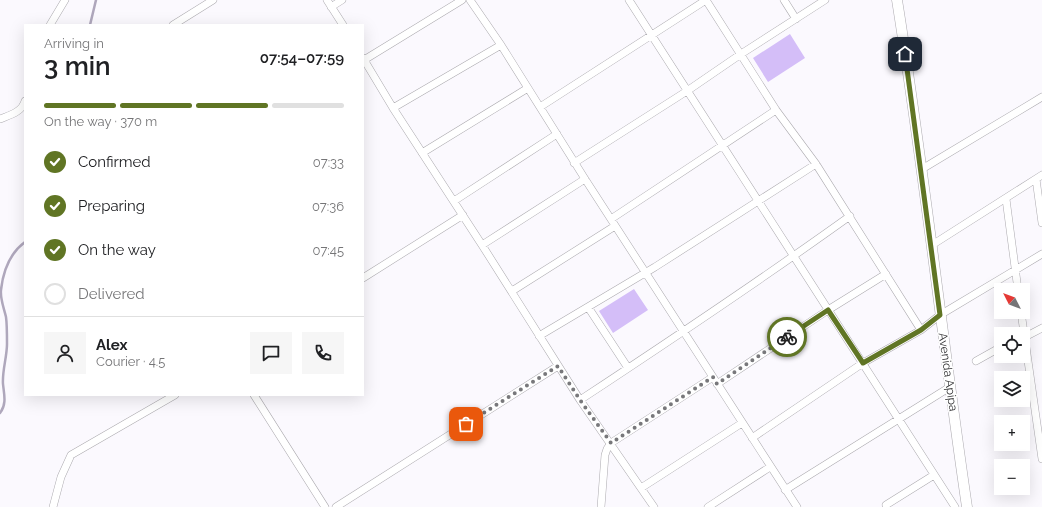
<!DOCTYPE html>
<html lang="en">
<head>
<meta charset="utf-8">
<style>
	body { margin:0; font-family:Raleway,sans-serif; background:#f6f6f6; color:#202124; height:100vh; display:flex; flex-direction:column; font-size:15px; white-space:nowrap }
	* { box-sizing:border-box; margin:0 }
	p { font-size:13px; color:#757577 }
	.icon { flex:none; width:22px; height:22px; fill:none; stroke:currentColor; stroke-width:2; stroke-linecap:round; stroke-linejoin:round }
	.map { position:relative; flex:1; overflow:hidden }
	.side { position:absolute; left:24px; top:24px; width:340px; height:372px; display:flex; flex-direction:column; background:#fff; border-radius:0px; box-shadow:0 4px 16px #0002 }
	.side>* { flex:none }
	.needle { width:26px; rotate:312deg }
	.fabs { position:absolute; left:994px; top:283px; display:grid; gap:8px }
	.fabs a { display:grid; place-items:center; width:36px; height:36px; border-radius:0px; background:#fff; box-shadow:0 4px 16px #0002; font-size:20px }
	.pin { position:absolute; display:grid; place-items:center; width:34px; height:34px; color:#fff; margin:-17px; border-radius:8px; box-shadow:0 2px 6px #0006 }
	.courier { position:absolute; display:grid; place-items:center; width:40px; height:40px; margin:-20px; border:3px solid #607524; border-radius:50%; background:#fff; color:#222; box-shadow:0 1px 5px #0007 }
	.summary em { font-style:normal; font-weight:600 }
	.summary div { display:flex; flex-direction:column-reverse }
	.summary { display:flex; align-items:center; justify-content:space-between; height:68px; padding:0 20px }
	h1 { font-size:26px; font-weight:600; line-height:30px }
	.bar { display:grid; grid-template-columns:repeat(4,1fr); gap:6px 4px; align-content:center; height:48px; padding:0 20px }
	.bar i { height:5px; border-radius:3px; background:#e0e0e0 }
	.bar .on { background:#607524 }
	.bar p { grid-column:span 4 }
	.line { display:flex; align-items:center; gap:10px; padding:0 20px; border-top:1px solid #e0e0e0 }
	.line div { flex:1 }
	.round { display:grid; place-items:center; flex:none; width:42px; height:42px; border-radius:0px; background:#f6f6f6 }
	ol { padding:0 20px; list-style:none }
	li { display:flex; align-items:center; gap:12px; height:44px }
	li p { margin-inline-start:auto }
	li .icon { padding:4px; border-radius:50%; background:#607524; color:#fff; stroke-width:4 }
	li:last-child { color:#757577 }
	li i { width:22px; height:22px; border:2px solid #e0e0e0; border-radius:50% }
	.map>svg:first-child { display:block }
</style>
</head>
<body>
<div class="map">
<svg width="1042" height="507" viewBox="0 0 1042 507">
	<rect width="100%" height="100%" fill="#fbf9fe"/>
	<path fill="#d4bef8" d="M 790,34 L 805,58 L 768,82 L 753,58 Z
		M 634,289 L 648,310 L 613,333 L 599,311 Z"/>
	<g fill="none" stroke-linecap="round" stroke-linejoin="round">
		<path stroke="#afa7bc" stroke-width="2.5" d="M 90,25 L 96,0
			M 0,413 C 7,404 4,394 3,384 C 2,371 7,357 7,344 C 7,336 7,324 6,317 C 4,308 0,299 1,290 C 3,272 10,253 25,242"/>
		<defs>
			<path id="street" d="M 327,0 L 343,25
				M 470,0 L 501,45 L 585,179 L 797,507
				M 629,0 L 955,507
				M 784,0 L 796,19
				M 331,7 L 342,0
				M 50,25 L 65,0
				M 173,25 L 213,0
				M 363,58 L 393,108 L 482,245 L 580,400 L 654,507
				M 364,60 L 462,0
				M 540,107 L 706,0 L 776,110 L 816,164 L 921,330
				M 393,108 L 501,45
				M 0,119 C 10,115 22,112 25,101
				M 422,153 L 528,88
				M 574,163 L 687,91 L 741,54 L 825,0
				M 922,169 L 1042,97
				M 1036,179 L 1042,223
				M 1006,199 L 1018,290
				M 454,201 L 557,134
				M 611,219 L 776,110
				M 482,245 L 585,179
				M 932,245 L 1042,175
				M 363,278 L 463,215
				M 512,291 L 615,226
				M 588,307 L 628,368
				M 1021,312 L 1042,459
				M 539,336 L 655,267 L 816,164
				M 1023,338 L 1042,328
				M 976,361 L 1001,347
				M 717,384 L 828,310 L 886,274
				M 254,395 L 325,507
				M 580,400 C 671,340 761,280 850,216
				M 752,438 L 863,363 L 921,330 L 940,315 L 1042,254
				M 641,488 L 742,423
				M 785,490 L 950,387
				M 886,505 L 934,475
				M 53,507 L 61,477 L 71,455 L 175,395
				M 336,507 L 558,366
				M 601,507 L 605,455 L 607,449 L 611,443 L 713,377
				M 708,507 L 770,467"/>
			<path id="secondary" d="M 897,0 C 924,169 942,338 967,507"/>
		</defs>
		<use href="#street" stroke="#aba9ae" stroke-width="8"/>
		<use href="#secondary" stroke="#aba9ae" stroke-width="11"/>
		<use href="#street" stroke="#fff" stroke-width="7"/>
		<use href="#secondary" stroke="#fff" stroke-width="10"/>
	</g>
	<g fill="none" stroke-linecap="round" stroke-linejoin="round">
		<path stroke="#78787b" stroke-width="4" stroke-dasharray="0 7.2" d="M 466,424 L 558,366 L 580,400 L 611,443 L 713,377 L 717,384 L 787,337"/>
		<path stroke="#607524" stroke-width="5" d="M 787,337 L 828,310 L 863,363 L 921,330 L 940,315 L 905,54"/>
	</g>
	<g text-anchor="middle" dominant-baseline="central" stroke-width="3" stroke-linejoin="round" paint-order="stroke">
		<g font-size="12" fill="#323234" stroke="#fff">
			<text transform="translate(948 372) rotate(82)">Avenida Apipa</text>
		</g>
	</g>
</svg>
<div class="fabs">
<a><svg class="needle" viewBox="-14 -14 28 28"><path d="M0-13l5 13h-10z" fill="#e53935"/><path d="M0 13l5-13h-10z" fill="#757577"/></svg></a>
<a><svg class="icon" aria-label="locate" viewBox="0 0 24 24"><circle cx="12" cy="12" r="6"/><path d="M12 2v4M12 18v4M2 12h4M18 12h4"/></svg></a>
<a><svg class="icon" aria-label="layers" viewBox="0 0 24 24"><path d="M12 4l9 5-9 5-9-5zM3 14l9 5 9-5"/></svg></a>
<a>+</a>
<a>−</a>
</div>
<div class="pin" style="left:466px;top:424px;background:#ea580c"><svg class="icon" aria-label="bag" viewBox="0 0 24 24"><path d="M5 8h14l-1 12H6zM9 8a3 3 0 0 1 6 0"/></svg></div>
<div class="pin" style="left:905px;top:54px;background:#1f2937"><svg class="icon" aria-label="home" viewBox="0 0 24 24"><path d="M3 11l9-7 9 7M6 9v11h12V9"/></svg></div>
<div class="courier" style="left:787px;top:337px"><svg class="icon" aria-label="bike" viewBox="0 0 24 24"><circle cx="6" cy="16" r="4"/><circle cx="18" cy="16" r="4"/><path d="M6 16l4-8h5l3 8M10 8l3 8H6M13 5h3"/></svg></div>
<section class="side">
<div class="summary"><div><h1>3 min</h1><p>Arriving in</p></div><em>07:54–07:59</em></div>
<div class="bar"><i class="on"></i><i class="on"></i><i class="on"></i><i></i><p>On the way · 370 m</p></div>
<ol>
<li><svg class="icon" aria-label="check" viewBox="0 0 24 24"><path d="M5 12l5 5 9-10"/></svg>Confirmed<p>07:33</p></li>
<li><svg class="icon" aria-label="check" viewBox="0 0 24 24"><path d="M5 12l5 5 9-10"/></svg>Preparing<p>07:36</p></li>
<li><svg class="icon" aria-label="check" viewBox="0 0 24 24"><path d="M5 12l5 5 9-10"/></svg>On the way<p>07:45</p></li>
<li><i></i>Delivered</li>
</ol>
<div class="line" style="height:72px"><a class="round"><svg class="icon" aria-label="person" viewBox="0 0 24 24"><circle cx="12" cy="8" r="4"/><path d="M4 21q1-7 8-7t8 7"/></svg></a><div><b>Alex</b><p>Courier · 4.5</p></div><a class="round"><svg class="icon" aria-label="chat" viewBox="0 0 24 24"><path d="M4 5h16v11H9l-5 4z"/></svg></a><a class="round"><svg class="icon" aria-label="phone" viewBox="0 0 24 24"><path d="M5 4h4l2 5-3 2q2 4 5 5l2-3 5 2v4C11 20 4 13 5 4z"/></svg></a></div>
</section>
</div>
</body>
</html>
